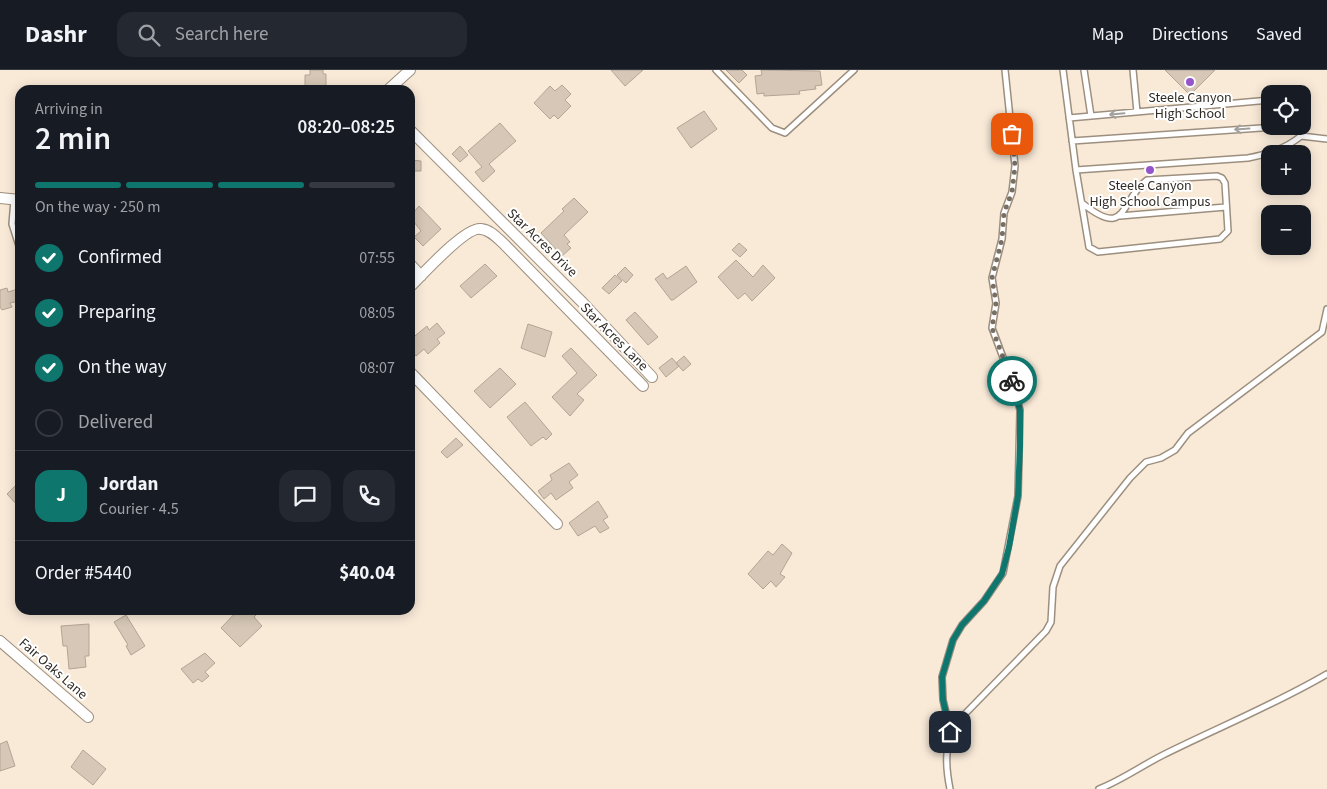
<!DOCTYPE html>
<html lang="en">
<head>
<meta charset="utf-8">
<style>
	body { margin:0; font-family:"Source Sans 3",sans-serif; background:#242831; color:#f1f3f6; height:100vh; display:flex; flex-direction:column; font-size:19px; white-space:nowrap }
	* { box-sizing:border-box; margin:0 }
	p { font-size:16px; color:#9ea1a6 }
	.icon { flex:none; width:28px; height:28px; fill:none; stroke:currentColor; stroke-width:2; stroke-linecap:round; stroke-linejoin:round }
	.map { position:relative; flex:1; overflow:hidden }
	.side { position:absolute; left:15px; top:15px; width:400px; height:530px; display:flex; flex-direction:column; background:#171b24; border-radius:15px; box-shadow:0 2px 12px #0003 }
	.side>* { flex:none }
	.tools { position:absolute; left:1261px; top:15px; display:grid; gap:10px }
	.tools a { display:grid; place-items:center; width:50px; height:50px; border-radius:10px; background:#171b24; box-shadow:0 2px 12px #0003; font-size:25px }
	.pin { position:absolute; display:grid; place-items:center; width:42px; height:42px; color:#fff; margin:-21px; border-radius:10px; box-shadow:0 2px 8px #0006 }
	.courier { position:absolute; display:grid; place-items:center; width:50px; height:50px; margin:-25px; border:4px solid #0f766e; border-radius:50%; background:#fff; color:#222; box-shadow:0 1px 6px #0007 }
	.overview em { font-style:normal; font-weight:600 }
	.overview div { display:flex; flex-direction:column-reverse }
	.overview { display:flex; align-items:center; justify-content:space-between; height:85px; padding:0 20px }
	h1 { font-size:32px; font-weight:600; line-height:38px }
	.bar { display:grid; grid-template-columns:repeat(4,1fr); gap:8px 5px; align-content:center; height:60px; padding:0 20px }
	.bar i { height:6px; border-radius:4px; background:#363941 }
	.bar .on { background:#0f766e }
	.bar p { grid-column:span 4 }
	.line { display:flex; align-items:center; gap:12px; padding:0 20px; border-top:1px solid #363941 }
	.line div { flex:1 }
	.round { display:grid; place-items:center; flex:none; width:52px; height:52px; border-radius:15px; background:#242831 }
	ol { padding:0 20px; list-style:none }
	li { display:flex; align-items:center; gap:15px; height:55px }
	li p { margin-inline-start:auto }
	li .icon { padding:5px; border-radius:50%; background:#0f766e; color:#fff; stroke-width:4 }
	li:last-child { color:#9ea1a6 }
	li i { width:28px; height:28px; border:2px solid #363941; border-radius:50% }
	header { display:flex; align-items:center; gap:30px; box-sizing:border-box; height:70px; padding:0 25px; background:#171b24; border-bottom:1px solid #363941 }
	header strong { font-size:24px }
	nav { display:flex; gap:28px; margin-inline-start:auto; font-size:18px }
	.search { width:350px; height:45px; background:#242831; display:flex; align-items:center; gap:12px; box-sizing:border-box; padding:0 18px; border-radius:15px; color:#9ea1a6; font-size:19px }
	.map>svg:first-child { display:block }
</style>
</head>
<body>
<header>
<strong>Dashr</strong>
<div class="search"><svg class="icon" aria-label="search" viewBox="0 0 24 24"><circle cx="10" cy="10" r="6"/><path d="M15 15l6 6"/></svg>Search here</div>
<nav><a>Map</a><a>Directions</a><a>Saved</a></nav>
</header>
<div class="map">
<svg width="1327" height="719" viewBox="0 0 1327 719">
	<rect width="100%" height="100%" fill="#f9ead8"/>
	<path fill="#d6c7b6" stroke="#b3a594" d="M 310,0 L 323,0 L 323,4 L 326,4 L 326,20 L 305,20 L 305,5 L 310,5 Z
		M 611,0 L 643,0 L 625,16 Z
		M 726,0 L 742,0 L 747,5 L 739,13 Z
		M 761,0 L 820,1 L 822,15 L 815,16 L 816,19 L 799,21 L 800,24 L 764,26 L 764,23 L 757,24 L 755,6 L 762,5 Z
		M 1165,0 L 1215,0 L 1190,25 Z
		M 562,15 L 571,24 L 565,30 L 571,36 L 558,49 L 554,45 L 550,49 L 534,33 L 550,16 L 555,21 Z
		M 704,41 L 717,59 L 691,78 L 677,58 Z
		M 500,53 L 516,71 L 489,94 L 495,101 L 483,112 L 475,102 L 482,97 L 468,81 Z
		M 460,76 L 468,85 L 460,92 L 452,84 Z
		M 410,90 L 421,91 L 421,101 L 410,101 Z
		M 574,128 L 588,142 L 564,165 L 570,172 L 567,174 L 571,178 L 562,186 L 541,163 L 564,141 L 562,139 Z
		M 419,136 L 441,159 L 423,176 L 414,167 L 421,161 L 410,147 Z
		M 739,173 L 747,180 L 740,187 L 732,180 Z
		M 736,190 L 753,207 L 763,195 L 775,208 L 752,231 L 745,223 L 738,229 L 718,207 Z
		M 485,194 L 497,206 L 471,228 L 460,216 Z
		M 686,196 L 697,212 L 673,230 L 671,230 L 655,209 L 663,203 L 667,209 Z
		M 625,197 L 633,205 L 626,213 L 617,205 Z
		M 615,205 L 622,211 L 609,224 L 602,218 Z
		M 7,218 L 8,222 L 18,219 L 20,231 L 10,233 L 12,237 L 2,240 L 0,237 L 0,220 Z
		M 635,242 L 658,267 L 648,275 L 626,250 Z
		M 437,253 L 445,263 L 437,269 L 440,273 L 428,284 L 424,279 L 416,286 L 410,279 L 410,270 L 427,256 L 429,260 Z
		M 528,254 L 552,262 L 545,287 L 521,278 Z
		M 571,278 L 597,305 L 577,324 L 584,330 L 570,346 L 552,327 L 577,303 L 562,286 Z
		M 684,286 L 691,294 L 683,301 L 676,293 Z
		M 672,288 L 679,296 L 666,307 L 659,298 Z
		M 500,298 L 516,314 L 490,338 L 474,321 Z
		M 525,332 L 552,364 L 546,370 L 543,367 L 531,376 L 507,347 Z
		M 456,368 L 463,375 L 447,388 L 441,382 Z
		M 569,393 L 578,405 L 569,412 L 573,418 L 556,430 L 551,423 L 544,429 L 538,421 L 552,410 L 550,405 Z
		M 20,411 L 20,438 L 7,424 Z
		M 598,431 L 608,447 L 603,450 L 609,458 L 600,463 L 595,456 L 578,466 L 569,453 Z
		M 782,474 L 792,483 L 780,504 L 785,507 L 776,517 L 771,511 L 763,519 L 748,504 L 768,481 L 773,485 Z
		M 238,540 L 261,540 L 254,547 L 262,556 L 240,577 L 221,558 Z
		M 126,545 L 145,576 L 131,585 L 126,576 L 128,575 L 114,552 Z
		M 89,554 L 89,586 L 85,586 L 86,597 L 69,599 L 67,576 L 63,576 L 61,556 Z
		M 205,583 L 215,593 L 205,602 L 209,606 L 202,612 L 198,609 L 193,613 L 181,599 Z
		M 7,671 L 15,696 L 0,701 L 0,674 Z
		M 83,680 L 106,699 L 93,715 L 71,697 Z"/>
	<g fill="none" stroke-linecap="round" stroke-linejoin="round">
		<defs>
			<path id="service" d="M 716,0 L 772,58 L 785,63 L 854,0
				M 1063,0 L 1076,100 L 1248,88 C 1268,84 1285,79 1301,66 L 1327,69
				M 1084,0 L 1091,46
				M 1133,0 L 1137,42
				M 1069,48 L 1270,30
				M 1300,56 L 1301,66
				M 1072,71 L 1291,56
				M 1076,100 L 1089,177 L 1098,182 L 1220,169 L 1228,161 L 1225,113 L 1222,108 L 1217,106 L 1147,110 C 1119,131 1128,170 1082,133
				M 14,130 L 12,154 L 20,179
				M 1120,146 L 1226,137
				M 959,650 L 947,647 L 943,630 L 942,607 L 953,570 L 962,555 L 984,531 L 1003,503 L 1018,426 L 1020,340 L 1014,317 L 992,258 L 996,233 L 992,208 L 1002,169 L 1004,143 L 1012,122 L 1015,96 L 1005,0
				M 950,719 C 945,694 944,672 959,650 L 1046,561 L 1051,552 L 1053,517 L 1060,496 L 1130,408 L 1146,392 L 1161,388 L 1175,380 L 1188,363 L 1322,262 L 1327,239
				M 1099,719 C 1122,710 1141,696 1163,685 C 1217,658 1274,635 1327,604"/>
			<path id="minor" d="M 388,20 L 410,0
				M 410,60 L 582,232 L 652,307
				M 0,128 L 20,130
				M 410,194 L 421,206
				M 410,217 C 422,205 466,156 481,159 C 491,160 497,168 504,174 L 643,316
				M 410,302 L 557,454
				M 0,571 L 88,647"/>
		</defs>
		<use href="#service" stroke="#9d8f7f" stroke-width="8"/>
		<use href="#minor" stroke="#9d8f7f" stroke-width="12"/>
		<use href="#service" stroke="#fff" stroke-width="5"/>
		<use href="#minor" stroke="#fff" stroke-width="10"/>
	</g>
	<defs><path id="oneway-shaft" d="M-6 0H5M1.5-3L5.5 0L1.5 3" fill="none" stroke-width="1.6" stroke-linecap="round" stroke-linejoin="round" transform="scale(1.25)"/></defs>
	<g stroke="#a2a09d">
		<use href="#oneway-shaft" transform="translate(1117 44) rotate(175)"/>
		<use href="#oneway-shaft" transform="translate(1242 59) rotate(176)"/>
	</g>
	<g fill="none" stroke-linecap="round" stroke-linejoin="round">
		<path stroke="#776e64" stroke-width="5" stroke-dasharray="0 9" d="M 1012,311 L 992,258 L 996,233 L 992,208 L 1002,169 L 1004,143 L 1012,122 L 1015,96 L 1012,64"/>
		<path stroke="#0f766e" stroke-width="6" d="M 950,662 L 959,650 L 947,647 L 943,630 L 942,607 L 953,570 L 962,555 L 984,531 L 1002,504 L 1009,477 L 1018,426 L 1020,376 L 1020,340 L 1012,311"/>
	</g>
	<g fill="#9554ca" stroke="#fff" stroke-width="2">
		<circle cx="1190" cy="12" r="5"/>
		<circle cx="1150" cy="100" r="5"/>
	</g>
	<g text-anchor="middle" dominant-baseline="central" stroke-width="4" stroke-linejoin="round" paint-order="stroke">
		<g font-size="14" fill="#312b25" stroke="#fff">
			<text x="1190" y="28">Steele Canyon<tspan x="1190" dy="16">High School</tspan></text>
			<text x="1150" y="116">Steele Canyon<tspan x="1150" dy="16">High School Campus</tspan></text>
		</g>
		<g font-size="14" fill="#312b25" stroke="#fff">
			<text transform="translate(542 173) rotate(44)">Star Acres Drive</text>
			<text transform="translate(614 267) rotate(45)">Star Acres Lane</text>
			<text transform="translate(53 599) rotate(41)">Fair Oaks Lane</text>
		</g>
	</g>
</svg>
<div class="tools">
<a><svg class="icon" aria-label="locate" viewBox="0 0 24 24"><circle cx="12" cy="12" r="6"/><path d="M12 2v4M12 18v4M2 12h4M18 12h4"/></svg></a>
<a>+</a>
<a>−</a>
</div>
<div class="pin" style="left:1012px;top:64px;background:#ea580c"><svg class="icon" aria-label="bag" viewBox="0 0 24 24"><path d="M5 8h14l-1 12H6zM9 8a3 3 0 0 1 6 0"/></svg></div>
<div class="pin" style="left:950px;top:662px;background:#1f2937"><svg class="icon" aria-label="home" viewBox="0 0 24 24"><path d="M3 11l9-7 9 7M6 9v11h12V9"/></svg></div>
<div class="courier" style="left:1012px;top:311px"><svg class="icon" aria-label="bike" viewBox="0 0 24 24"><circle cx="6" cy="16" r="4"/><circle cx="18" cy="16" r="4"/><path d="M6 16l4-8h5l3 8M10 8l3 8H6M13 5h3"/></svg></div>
<section class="side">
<div class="overview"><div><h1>2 min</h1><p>Arriving in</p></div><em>08:20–08:25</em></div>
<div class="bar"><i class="on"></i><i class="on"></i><i class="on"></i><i></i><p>On the way · 250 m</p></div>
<ol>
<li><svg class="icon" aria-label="check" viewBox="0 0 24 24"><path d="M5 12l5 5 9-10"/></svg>Confirmed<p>07:55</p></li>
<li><svg class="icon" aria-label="check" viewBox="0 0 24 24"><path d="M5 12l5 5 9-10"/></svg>Preparing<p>08:05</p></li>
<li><svg class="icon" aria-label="check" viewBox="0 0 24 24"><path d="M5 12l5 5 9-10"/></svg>On the way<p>08:07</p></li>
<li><i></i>Delivered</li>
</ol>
<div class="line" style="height:90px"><b class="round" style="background:#0f766e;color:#fff">J</b><div><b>Jordan</b><p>Courier · 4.5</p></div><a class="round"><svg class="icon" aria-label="chat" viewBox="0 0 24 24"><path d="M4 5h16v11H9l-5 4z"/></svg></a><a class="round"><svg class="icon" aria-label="phone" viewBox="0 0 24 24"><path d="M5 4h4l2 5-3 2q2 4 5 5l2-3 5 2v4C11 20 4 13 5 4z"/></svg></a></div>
<div class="line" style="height:65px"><div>Order #5440</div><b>$40.04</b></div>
</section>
</div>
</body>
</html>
